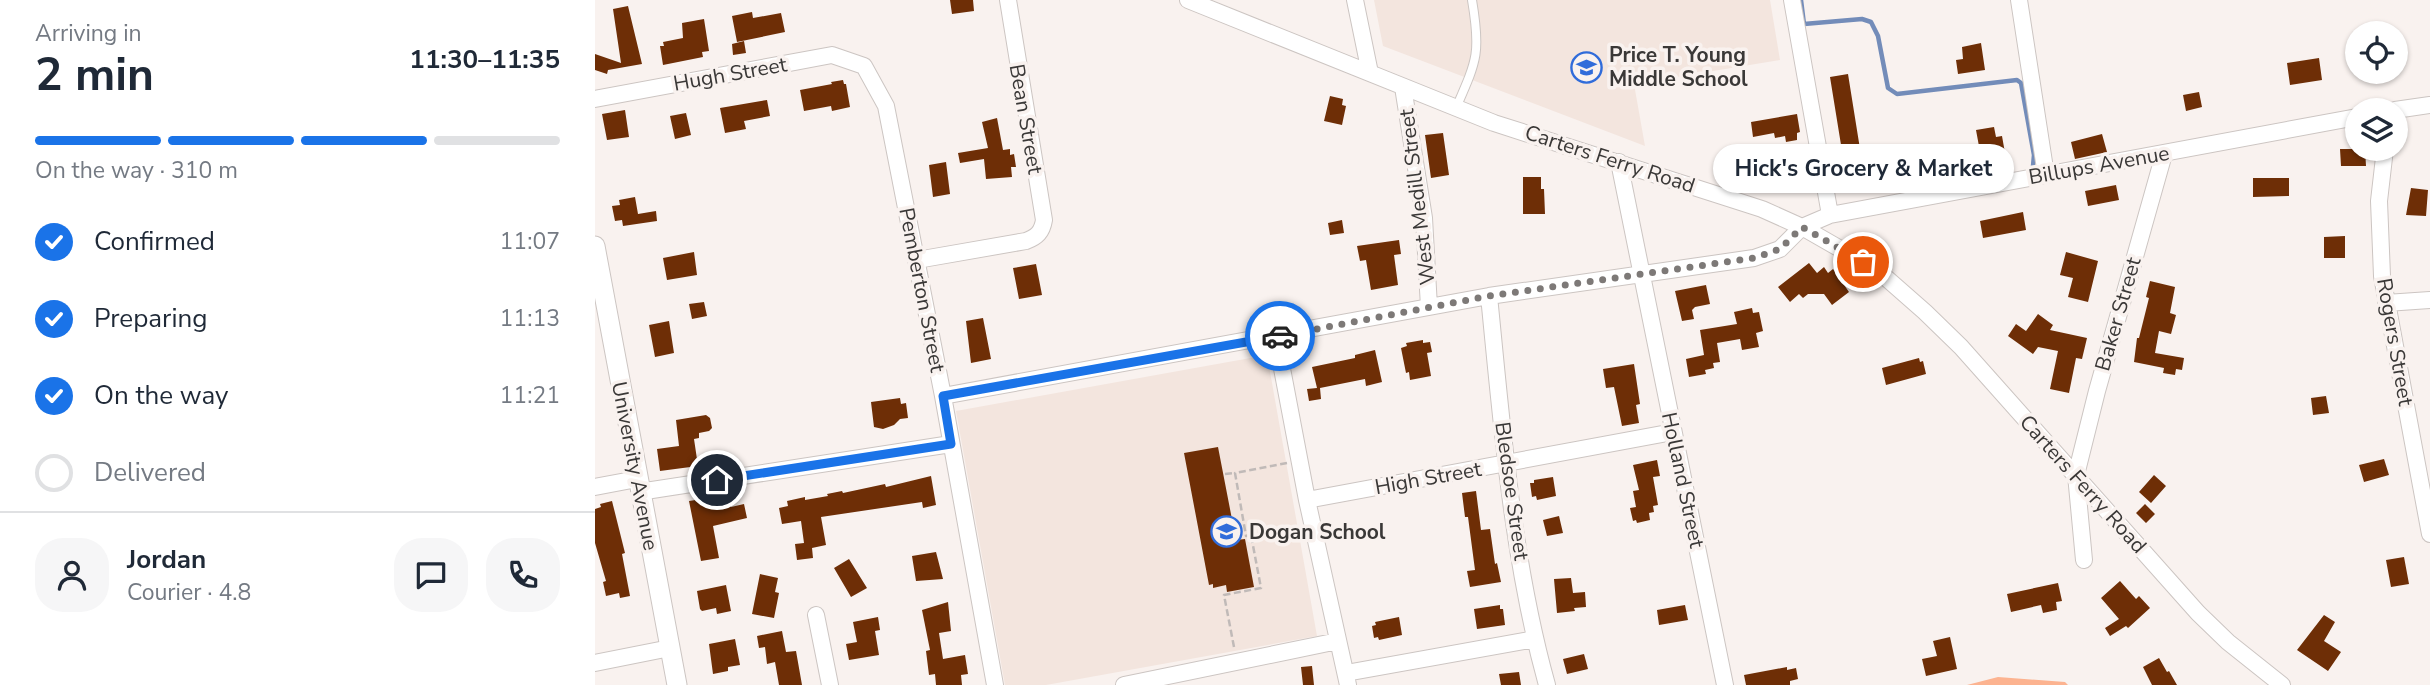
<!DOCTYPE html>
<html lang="en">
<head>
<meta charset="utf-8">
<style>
	body { margin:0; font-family:"Nunito Sans",sans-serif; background:#f6f6f7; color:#1f2937; height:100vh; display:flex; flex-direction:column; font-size:26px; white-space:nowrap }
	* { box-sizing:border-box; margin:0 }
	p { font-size:23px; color:#747a83 }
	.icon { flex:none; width:38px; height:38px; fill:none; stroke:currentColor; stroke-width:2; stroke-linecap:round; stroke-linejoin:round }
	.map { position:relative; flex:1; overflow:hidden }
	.drawer { display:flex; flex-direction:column; background:#fff; width:595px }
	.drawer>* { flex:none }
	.buttons { position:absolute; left:1750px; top:21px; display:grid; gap:14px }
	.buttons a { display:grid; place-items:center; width:63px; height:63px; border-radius:50%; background:#fff; box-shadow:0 2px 5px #0004; font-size:35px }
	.pin { position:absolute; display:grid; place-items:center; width:60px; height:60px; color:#fff; margin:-30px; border:4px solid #fff; border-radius:50%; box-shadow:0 2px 7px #0007 }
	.courier { position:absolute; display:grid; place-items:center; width:70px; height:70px; margin:-35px; border:5px solid #1a73e8; border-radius:50%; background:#fff; color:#222; box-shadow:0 2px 9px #0007 }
	.bubble { position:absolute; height:49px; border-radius:24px; background:#fff; box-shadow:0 2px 5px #0004; font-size:23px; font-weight:700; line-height:49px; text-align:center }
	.head em { font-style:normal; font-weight:700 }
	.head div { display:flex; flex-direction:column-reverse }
	.head { display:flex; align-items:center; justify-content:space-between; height:119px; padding:0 35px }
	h1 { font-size:46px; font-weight:700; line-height:52px }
	.bar { display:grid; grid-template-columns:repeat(4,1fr); gap:10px 7px; align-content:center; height:84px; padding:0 35px }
	.bar i { height:9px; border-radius:5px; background:#e0e1e3 }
	.bar .on { background:#1a73e8 }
	.bar p { grid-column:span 4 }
	.line { display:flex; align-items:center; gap:18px; padding:0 35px; border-top:2px solid #e0e1e3 }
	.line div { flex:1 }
	.round { display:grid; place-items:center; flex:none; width:74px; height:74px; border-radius:28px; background:#f6f6f7 }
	ol { padding:0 35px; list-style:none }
	li { display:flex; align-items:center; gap:21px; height:77px }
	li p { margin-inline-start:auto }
	li .icon { padding:7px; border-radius:50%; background:#1a73e8; color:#fff; stroke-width:4 }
	li:last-child { color:#747a83 }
	li i { width:38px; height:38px; border:4px solid #e0e1e3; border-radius:50% }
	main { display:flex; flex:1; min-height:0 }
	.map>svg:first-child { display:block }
</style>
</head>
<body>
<main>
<section class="drawer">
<div class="head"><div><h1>2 min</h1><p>Arriving in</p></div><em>11:30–11:35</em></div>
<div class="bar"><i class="on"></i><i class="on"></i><i class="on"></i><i></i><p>On the way · 310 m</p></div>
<ol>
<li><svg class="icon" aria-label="check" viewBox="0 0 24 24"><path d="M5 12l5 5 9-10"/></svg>Confirmed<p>11:07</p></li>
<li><svg class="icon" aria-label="check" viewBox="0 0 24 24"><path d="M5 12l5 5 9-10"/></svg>Preparing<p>11:13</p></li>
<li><svg class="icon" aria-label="check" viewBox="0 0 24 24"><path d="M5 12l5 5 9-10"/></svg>On the way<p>11:21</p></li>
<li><i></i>Delivered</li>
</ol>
<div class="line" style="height:126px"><a class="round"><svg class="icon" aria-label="person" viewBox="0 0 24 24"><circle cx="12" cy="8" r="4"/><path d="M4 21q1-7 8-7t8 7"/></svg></a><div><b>Jordan</b><p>Courier · 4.8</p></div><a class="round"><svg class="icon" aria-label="chat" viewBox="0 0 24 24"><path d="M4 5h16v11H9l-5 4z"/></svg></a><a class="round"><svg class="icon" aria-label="phone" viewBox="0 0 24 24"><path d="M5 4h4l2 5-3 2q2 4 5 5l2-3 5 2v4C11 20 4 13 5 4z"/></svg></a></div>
</section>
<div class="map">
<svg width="1835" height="685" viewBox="0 0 1835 685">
	<rect width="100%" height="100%" fill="#f9f2ef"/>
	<path fill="#f3e5de" d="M 779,0 L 1175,0 L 1185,60 L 1039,84 L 1050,146 L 788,46 Z
		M 672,355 L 722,636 L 451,685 L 410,685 L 361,411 Z"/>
	<path fill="#fcb390" d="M 1403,677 L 1470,682 L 1473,685 L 1372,685 Z"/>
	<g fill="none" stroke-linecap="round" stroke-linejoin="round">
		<path stroke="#738cb9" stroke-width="4.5" d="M 1206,0 L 1209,24 L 1267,19 L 1276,22 L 1283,36 L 1293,88 L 1302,94 L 1422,80 L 1426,83 L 1439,155 L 1438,166"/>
	</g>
	<path fill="#6e2e06" d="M 355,0 L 378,0 L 379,11 L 357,14 Z
		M 33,6 L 47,64 L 13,70 L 12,74 L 0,70 L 0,54 L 26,63 L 18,9 Z
		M 157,12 L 158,18 L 186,13 L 190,32 L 142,42 L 137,16 Z
		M 109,19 L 114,51 L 107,52 L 108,57 L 68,65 L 65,46 L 69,46 L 68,42 L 88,38 L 87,23 Z
		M 149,41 L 151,53 L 138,55 L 137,44 Z
		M 1386,43 L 1390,70 L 1363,74 L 1361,60 L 1368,59 L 1367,47 Z
		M 1724,58 L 1727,80 L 1695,85 L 1692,63 Z
		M 1253,74 L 1265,149 L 1247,151 L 1235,77 Z
		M 248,80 L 249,84 L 251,84 L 255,107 L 237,111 L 236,106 L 209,111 L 205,90 L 237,84 L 236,82 Z
		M 1604,92 L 1607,107 L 1591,111 L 1588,95 Z
		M 735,96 L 748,99 L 747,105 L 751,106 L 747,125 L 729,121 Z
		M 172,100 L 175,116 L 149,121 L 151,129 L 130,133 L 125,108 Z
		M 30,110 L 34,137 L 12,140 L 7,114 Z
		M 91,113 L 96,135 L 80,139 L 75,116 Z
		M 1202,114 L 1205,132 L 1202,133 L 1202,140 L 1191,142 L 1190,136 L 1180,138 L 1179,133 L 1158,137 L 1156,122 Z
		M 402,118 L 408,150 L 415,149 L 415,155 L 419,154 L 421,167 L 416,167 L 417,177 L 391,179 L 389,159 L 365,163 L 363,153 L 393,148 L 387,122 Z
		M 1399,127 L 1401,137 L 1407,136 L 1410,153 L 1386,157 L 1381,130 Z
		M 848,133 L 854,175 L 836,178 L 830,135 Z
		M 1507,134 L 1512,152 L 1480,159 L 1476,142 Z
		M 1745,149 L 1770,149 L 1771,166 L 1746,166 Z
		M 351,162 L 355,194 L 338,197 L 334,165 Z
		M 928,177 L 946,177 L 946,189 L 949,189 L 950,214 L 928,214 Z
		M 1658,178 L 1694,178 L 1694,196 L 1658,197 Z
		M 1521,185 L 1524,200 L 1493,206 L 1490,191 Z
		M 1816,188 L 1833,190 L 1831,216 L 1811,215 Z
		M 40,197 L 43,214 L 61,211 L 62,221 L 28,226 L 27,220 L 20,221 L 17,206 L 25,205 L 24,200 Z
		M 1428,212 L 1431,230 L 1388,238 L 1385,221 Z
		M 747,220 L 749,233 L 735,235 L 733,223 Z
		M 1750,236 L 1750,258 L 1729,258 L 1729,237 Z
		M 804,240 L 806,254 L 799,255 L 803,285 L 776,290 L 771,260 L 765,261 L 762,246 Z
		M 99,252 L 102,275 L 72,280 L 68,258 Z
		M 1471,252 L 1503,261 L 1493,302 L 1473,297 L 1478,278 L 1465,275 Z
		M 1214,263 L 1222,273 L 1229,267 L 1233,273 L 1238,269 L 1254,292 L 1237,305 L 1229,294 L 1213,294 L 1208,298 L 1204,294 L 1195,302 L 1183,287 Z
		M 441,264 L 447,295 L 424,299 L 418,268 Z
		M 1555,281 L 1580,287 L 1575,313 L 1581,315 L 1576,334 L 1564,331 L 1560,353 L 1589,358 L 1587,370 L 1581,369 L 1580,375 L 1568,373 L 1569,368 L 1539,362 L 1542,338 L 1544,338 L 1554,298 L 1551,297 Z
		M 1111,285 L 1115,304 L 1100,307 L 1097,310 L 1099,319 L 1087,321 L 1080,291 Z
		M 109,302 L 112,316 L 97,319 L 94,304 Z
		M 1157,308 L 1158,313 L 1164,312 L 1168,331 L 1161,333 L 1164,347 L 1147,350 L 1145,339 L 1122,343 L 1125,362 L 1118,363 L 1119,368 L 1110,370 L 1111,374 L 1094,377 L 1091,359 L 1109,355 L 1105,330 L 1142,324 L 1139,312 Z
		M 1443,314 L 1458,325 L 1455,330 L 1492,338 L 1487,359 L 1481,358 L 1474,393 L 1455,389 L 1463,351 L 1443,347 L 1438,354 L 1413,336 L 1421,324 L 1431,331 Z
		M 388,318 L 396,359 L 376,363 L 371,321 Z
		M 74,321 L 79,353 L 60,357 L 54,325 Z
		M 828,340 L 828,343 L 835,342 L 837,352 L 832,353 L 836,376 L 815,380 L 814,372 L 811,373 L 806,348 L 812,346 L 811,343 Z
		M 780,350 L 787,382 L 771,386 L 770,379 L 725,388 L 726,399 L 714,401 L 712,389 L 722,388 L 717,367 L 760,358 L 760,355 Z
		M 1324,358 L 1325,362 L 1328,361 L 1331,374 L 1291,385 L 1287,368 Z
		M 1039,364 L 1045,404 L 1041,405 L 1044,423 L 1027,426 L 1019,387 L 1011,388 L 1008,369 Z
		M 1731,396 L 1734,413 L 1718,415 L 1716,398 Z
		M 305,398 L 306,404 L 311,403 L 313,418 L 305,419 L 299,425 L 288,429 L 279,427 L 276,402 Z
		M 111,415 L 115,418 L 117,428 L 114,431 L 104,433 L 104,438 L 99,439 L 103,466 L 65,471 L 62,449 L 84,446 L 81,420 Z
		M 623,447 L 641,540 L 650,539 L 659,587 L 632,592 L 631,585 L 618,588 L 618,584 L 614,585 L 589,453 Z
		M 1789,459 L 1794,475 L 1769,482 L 1764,465 Z
		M 1062,460 L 1065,476 L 1058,477 L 1063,505 L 1058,506 L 1059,512 L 1054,513 L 1055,520 L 1042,523 L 1041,520 L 1038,521 L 1035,508 L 1041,507 L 1038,491 L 1044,490 L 1038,465 Z
		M 1559,475 L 1571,486 L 1556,503 L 1544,492 Z
		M 336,476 L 341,505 L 328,508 L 327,502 L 226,517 L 231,545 L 217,548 L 218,558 L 202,560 L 200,544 L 209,543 L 206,521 L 187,524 L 184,508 L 193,506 L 192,501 L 210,497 L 210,500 L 233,496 L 232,494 L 247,491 L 248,493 L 290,484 L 291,487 Z
		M 958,477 L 961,496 L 942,500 L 941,496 L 937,497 L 935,483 L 939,483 L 939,480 Z
		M 881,491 L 886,530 L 895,529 L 900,564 L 902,563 L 906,582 L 875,587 L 872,571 L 880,570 L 873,517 L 870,517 L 867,493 Z
		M 134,495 L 136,507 L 149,504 L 152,518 L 118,526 L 124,558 L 106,561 L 94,501 Z
		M 17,501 L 30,553 L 27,554 L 35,596 L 25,598 L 24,593 L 11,596 L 8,582 L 11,581 L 0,543 L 0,509 L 6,507 L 5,504 Z
		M 1550,504 L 1560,514 L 1551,523 L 1541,513 Z
		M 964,516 L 968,533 L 952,536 L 948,520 Z
		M 341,552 L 348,579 L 321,581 L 317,556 Z
		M 1809,557 L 1814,584 L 1796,587 L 1791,560 Z
		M 254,559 L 272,588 L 256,597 L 239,568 Z
		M 165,574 L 183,578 L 180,592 L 184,593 L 179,618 L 157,614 Z
		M 976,578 L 978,593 L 990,592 L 991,607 L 979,608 L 980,611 L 962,613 L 959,579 Z
		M 1525,581 L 1541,599 L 1544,596 L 1555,608 L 1533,628 L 1531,626 L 1515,636 L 1510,628 L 1524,619 L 1506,598 Z
		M 1463,583 L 1467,601 L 1461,602 L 1462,610 L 1448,613 L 1446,605 L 1416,612 L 1412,594 Z
		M 131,585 L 136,611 L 122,614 L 121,608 L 107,611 L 105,609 L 102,591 Z
		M 353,602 L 356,631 L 344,633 L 348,659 L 370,655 L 373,674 L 366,675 L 367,685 L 341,685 L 340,674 L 334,675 L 331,651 L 335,650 L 327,610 Z
		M 905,605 L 905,609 L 908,609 L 910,625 L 882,629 L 879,609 Z
		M 1090,605 L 1093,620 L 1064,625 L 1062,610 Z
		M 1729,615 L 1740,622 L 1729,641 L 1746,652 L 1733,671 L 1702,650 Z
		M 283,617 L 285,630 L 280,631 L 284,655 L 254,660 L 251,644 L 262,642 L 258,622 Z
		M 804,617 L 807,635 L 784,640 L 783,637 L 779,638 L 777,626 L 781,625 L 780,622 Z
		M 187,631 L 191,652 L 201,651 L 207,685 L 184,685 L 180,662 L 172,664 L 170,647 L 164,648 L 162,636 Z
		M 1355,637 L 1362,669 L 1331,676 L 1327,659 L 1342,656 L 1338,641 Z
		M 140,639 L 145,665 L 133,667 L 133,671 L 118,674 L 114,644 Z
		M 989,654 L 993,669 L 972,674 L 968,659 Z
		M 1564,658 L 1572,672 L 1574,671 L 1582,685 L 1557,685 L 1548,667 Z
		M 717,666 L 719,685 L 708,685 L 706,667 Z
		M 1192,667 L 1192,670 L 1201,668 L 1203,679 L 1195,681 L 1195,685 L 1151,685 L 1149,675 Z
		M 924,672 L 926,685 L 906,685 L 904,674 Z"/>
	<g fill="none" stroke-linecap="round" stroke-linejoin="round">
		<defs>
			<path id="service" d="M 861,108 C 882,60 886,53 877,0"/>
			<path id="minor" d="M 593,0 L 899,123 L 1167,209 L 1207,227 L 1268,262 L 1289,276 L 1330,312 L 1366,347 L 1603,613 L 1633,642 L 1687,685
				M 760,0 L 775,73
				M 1197,0 L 1235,215
				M 1424,0 L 1451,175
				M 808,87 L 829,218 L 834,307
				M 0,99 L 237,55 L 269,66 L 291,106 L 348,396 L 400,685
				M 1800,110 L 1835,105
				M 1790,149 L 1784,201 L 1787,276 L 1835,534
				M 1024,162 L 1130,685
				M 322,260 L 431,241 C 442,237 447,232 449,220 L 413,0
				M 894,296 C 907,426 917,559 952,685
				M 1791,303 L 1835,300
				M 681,337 L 712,500 L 753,685
				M 348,396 L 894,296 L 1159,258 L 1185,249 L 1207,227 L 1235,215 L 1762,117
				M 0,487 L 42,479
				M 44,492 L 356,444
				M 712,500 L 1078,432
				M 1489,560 L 1481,475 L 1502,391 L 1569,154
				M 221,615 L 235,685
				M 0,663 L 75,648
				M 751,673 L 940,639
				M 529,685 L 743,641"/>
			<path id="tertiary" d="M 0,246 L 82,685"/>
		</defs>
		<use href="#service" stroke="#ccc5c2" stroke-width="10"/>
		<use href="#minor" stroke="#ccc5c2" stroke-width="18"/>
		<use href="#tertiary" stroke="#ccc5c2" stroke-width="21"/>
		<path stroke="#c0bab8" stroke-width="2.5" stroke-dasharray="7 3.5" stroke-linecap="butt" d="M 692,463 L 640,473 L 651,536 L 704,527
			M 630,474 L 640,473
			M 639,647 L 629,595 L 666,588 L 656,535"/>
		<use href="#service" stroke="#fff" stroke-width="8"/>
		<use href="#minor" stroke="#fff" stroke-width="16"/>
		<use href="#tertiary" stroke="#fff" stroke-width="19"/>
	</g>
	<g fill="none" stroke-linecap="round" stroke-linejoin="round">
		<path stroke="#7d7977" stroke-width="7" stroke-dasharray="0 12.6" d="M 685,336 L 894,296 L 1159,258 L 1185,249 L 1207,227 L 1268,262"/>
		<path stroke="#1a73e8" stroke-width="9" d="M 122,480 L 356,444 L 348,396 L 685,336"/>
	</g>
	<defs>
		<symbol id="school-ring" viewBox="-11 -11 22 22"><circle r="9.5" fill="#f9f2ef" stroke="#306cda" stroke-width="1.5"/><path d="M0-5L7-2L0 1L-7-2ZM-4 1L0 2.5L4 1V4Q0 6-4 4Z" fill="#306cda"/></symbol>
	</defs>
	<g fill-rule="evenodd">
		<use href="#school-ring" x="974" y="50" width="35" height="35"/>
		<use href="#school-ring" x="614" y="514" width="35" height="35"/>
	</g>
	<g text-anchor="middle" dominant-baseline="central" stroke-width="7" stroke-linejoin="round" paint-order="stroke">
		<g font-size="21" font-weight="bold" fill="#3a3837" stroke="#f9f2ef" text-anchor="start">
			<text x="1014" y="55">Price T. Young<tspan x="1014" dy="24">Middle School</tspan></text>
			<text x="654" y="532">Dogan School</text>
		</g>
		<g font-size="21" fill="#3a3837" stroke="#f9f2ef">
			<text transform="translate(135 74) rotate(-10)">Hugh Street</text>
			<text transform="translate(431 119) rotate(80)">Bean Street</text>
			<text transform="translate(1015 159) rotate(18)">Carters Ferry Road</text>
			<text transform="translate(1504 165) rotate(-10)">Billups Avenue</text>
			<text transform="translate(822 197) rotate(-97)">West Medill Street</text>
			<text transform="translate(327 290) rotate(79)">Pemberton Street</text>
			<text transform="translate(1523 314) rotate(-74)">Baker Street</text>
			<text transform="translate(1800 342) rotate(80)">Rogers Street</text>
			<text transform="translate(40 466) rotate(79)">University Avenue</text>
			<text transform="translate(833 478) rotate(-10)">High Street</text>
			<text transform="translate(1088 480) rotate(78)">Holland Street</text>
			<text transform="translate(1488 484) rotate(48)">Carters Ferry Road</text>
			<text transform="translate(917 491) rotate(82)">Bledsoe Street</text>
		</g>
	</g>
</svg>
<div class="buttons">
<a><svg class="icon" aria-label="locate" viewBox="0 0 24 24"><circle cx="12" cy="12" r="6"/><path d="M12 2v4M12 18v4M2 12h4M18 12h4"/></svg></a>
<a><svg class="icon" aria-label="layers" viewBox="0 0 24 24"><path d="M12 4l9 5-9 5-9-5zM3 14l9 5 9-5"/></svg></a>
</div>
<div class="pin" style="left:1268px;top:262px;background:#ea580c"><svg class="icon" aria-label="bag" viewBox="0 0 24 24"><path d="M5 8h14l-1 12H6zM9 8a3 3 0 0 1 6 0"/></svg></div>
<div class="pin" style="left:122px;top:480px;background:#1f2937"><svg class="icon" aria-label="home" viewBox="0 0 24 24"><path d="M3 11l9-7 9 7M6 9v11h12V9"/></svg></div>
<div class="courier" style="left:685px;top:336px"><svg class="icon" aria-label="car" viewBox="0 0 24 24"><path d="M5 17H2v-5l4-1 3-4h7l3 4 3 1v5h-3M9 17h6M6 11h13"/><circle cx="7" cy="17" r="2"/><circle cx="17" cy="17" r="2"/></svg></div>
<div class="bubble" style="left:1118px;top:144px;width:301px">Hick's Grocery &amp; Market</div>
</div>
</main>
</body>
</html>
